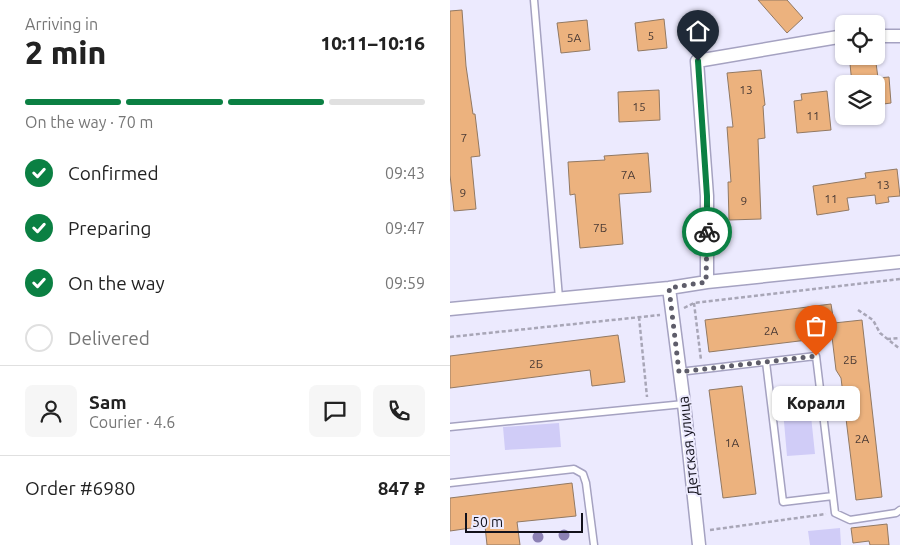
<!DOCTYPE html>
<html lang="en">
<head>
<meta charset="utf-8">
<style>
	body { margin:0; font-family:Ubuntu,sans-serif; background:#f6f6f6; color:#222; height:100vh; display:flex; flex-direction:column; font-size:19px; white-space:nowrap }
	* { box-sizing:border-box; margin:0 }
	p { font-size:16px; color:#767676 }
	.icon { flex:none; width:28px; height:28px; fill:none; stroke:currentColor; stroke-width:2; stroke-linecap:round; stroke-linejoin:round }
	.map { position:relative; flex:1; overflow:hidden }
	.side { display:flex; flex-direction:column; background:#fff; width:450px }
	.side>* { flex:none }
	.buttons { position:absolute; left:385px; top:15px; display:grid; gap:10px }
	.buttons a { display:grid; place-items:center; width:50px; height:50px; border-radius:8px; background:#fff; box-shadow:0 1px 4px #0004; font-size:25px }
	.scale { position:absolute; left:15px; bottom:12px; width:118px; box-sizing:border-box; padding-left:5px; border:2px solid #12111b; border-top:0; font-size:14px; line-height:18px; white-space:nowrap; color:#12111b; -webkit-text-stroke:4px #eceafe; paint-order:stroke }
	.pin { position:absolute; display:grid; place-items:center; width:42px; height:42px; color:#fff; margin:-51px -21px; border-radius:50% 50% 50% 0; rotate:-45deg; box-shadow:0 0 5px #0007 }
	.pin .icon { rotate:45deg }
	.courier { position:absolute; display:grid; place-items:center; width:50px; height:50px; margin:-25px; border:4px solid #0b8043; border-radius:50%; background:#fff; color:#222; box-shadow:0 1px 6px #0007 }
	.bubble { position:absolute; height:35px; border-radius:8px; background:#fff; box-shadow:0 1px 4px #0004; font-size:16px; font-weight:800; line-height:35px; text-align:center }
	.head em { font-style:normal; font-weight:800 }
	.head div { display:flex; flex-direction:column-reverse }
	.head { display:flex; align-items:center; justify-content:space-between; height:85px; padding:0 25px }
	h1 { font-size:32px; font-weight:800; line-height:38px }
	.bar { display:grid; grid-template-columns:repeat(4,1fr); gap:8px 5px; align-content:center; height:60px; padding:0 25px }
	.bar i { height:6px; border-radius:4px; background:#e0e0e0 }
	.bar .current { background:#0b8043 }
	.bar p { grid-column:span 4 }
	.line { display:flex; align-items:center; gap:12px; padding:0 25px; border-top:1px solid #e0e0e0 }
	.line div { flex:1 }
	.round { display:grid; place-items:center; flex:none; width:52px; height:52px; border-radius:8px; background:#f6f6f6 }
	ol { padding:0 25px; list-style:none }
	li { display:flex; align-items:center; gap:15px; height:55px }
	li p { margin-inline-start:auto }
	li .icon { padding:5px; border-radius:50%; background:#0b8043; color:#fff; stroke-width:4 }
	li:last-child { color:#767676 }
	li i { width:28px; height:28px; border:2px solid #e0e0e0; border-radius:50% }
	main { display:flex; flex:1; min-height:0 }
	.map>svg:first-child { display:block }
</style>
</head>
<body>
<main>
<section class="side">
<div class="head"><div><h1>2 min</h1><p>Arriving in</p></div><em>10:11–10:16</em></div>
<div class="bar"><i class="current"></i><i class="current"></i><i class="current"></i><i></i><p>On the way · 70 m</p></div>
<ol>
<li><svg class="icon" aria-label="check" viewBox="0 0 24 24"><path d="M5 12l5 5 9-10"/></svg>Confirmed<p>09:43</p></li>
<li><svg class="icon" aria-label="check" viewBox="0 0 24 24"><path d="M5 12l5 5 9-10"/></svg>Preparing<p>09:47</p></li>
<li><svg class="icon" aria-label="check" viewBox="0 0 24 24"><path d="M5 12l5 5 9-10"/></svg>On the way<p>09:59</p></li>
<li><i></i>Delivered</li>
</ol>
<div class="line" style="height:90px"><a class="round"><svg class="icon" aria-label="person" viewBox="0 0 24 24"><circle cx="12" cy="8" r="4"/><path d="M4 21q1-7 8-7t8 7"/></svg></a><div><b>Sam</b><p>Courier · 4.6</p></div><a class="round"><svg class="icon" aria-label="chat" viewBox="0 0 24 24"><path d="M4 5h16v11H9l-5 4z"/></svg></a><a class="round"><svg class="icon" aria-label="phone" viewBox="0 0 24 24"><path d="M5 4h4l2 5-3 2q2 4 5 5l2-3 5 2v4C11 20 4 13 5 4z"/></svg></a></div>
<div class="line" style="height:65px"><div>Order #6980</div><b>847 ₽</b></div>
</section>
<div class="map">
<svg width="450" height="545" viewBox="0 0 450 545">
	<rect width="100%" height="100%" fill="#eceafe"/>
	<path fill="#d0ccf7" d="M 359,397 L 365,454 L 337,456 L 332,399 Z
		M 109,423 L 111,447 L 55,450 L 53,427 Z
		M 390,528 L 391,545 L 360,545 L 358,531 Z"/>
	<path fill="#ecb27e" stroke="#927963" d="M 308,0 L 337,0 L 353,18 L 337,33 Z
		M 12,10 L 16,66 L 23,114 L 25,114 L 30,156 L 21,157 L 26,209 L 4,211 L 0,175 L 0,11 Z
		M 214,19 L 217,48 L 188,51 L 185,23 Z
		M 137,20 L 140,50 L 111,53 L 107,23 Z
		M 426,63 L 428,78 L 439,77 L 441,103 L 426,105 L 426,84 L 402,84 L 400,64 Z
		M 311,70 L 315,105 L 313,106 L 315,138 L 308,139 L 311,219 L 279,220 L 278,182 L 281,182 L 277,127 L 283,127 L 277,73 Z
		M 209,90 L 210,120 L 169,122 L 168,92 Z
		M 377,91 L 381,130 L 347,133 L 344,101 L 352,100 L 351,94 Z
		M 198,153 L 201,192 L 169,194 L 173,244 L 130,248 L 125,194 L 120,195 L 118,162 L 155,160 L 154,156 Z
		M 447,169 L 450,196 L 438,197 L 439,202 L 426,204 L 425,195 L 397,198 L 399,210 L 367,215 L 363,186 L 416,178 L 415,173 Z
		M 381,304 L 384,323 L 412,320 L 432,497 L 406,500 L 391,378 L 386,370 L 382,337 L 259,352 L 255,320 Z
		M 168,335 L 175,382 L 142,386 L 140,370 L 0,388 L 0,356 Z
		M 292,386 L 306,494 L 273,498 L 259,390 Z
		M 122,483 L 126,516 L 67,522 L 70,545 L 37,545 L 35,526 L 0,531 L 0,498 Z
		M 437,524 L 439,545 L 420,545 L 419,541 L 403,543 L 401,528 Z"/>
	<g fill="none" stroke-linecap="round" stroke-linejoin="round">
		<defs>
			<path id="lane" d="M 84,0 L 109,298
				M 316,362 L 333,502 L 383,496 L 385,513 L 400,520 L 446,513 L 450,510
				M 229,372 L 366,356 L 383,496
				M 0,427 L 234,404
				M 0,483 L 124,469 L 133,474 L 136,483 L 144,545"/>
			<path id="street" d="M 426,36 L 450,36
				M 257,282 L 257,196 L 247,61 L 394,36
				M 219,288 L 234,404 L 249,545
				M 0,309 L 219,288 L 257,282 L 450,262"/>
		</defs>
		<use href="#lane" stroke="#a5a2c1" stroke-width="9"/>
		<use href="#street" stroke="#a5a2c1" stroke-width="15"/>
		<path stroke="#a8a6b7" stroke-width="2.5" stroke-dasharray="4 2.5" stroke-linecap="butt" d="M 244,303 L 251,360
			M 234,308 L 244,303 L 450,279
			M 408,310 L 423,320 L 430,333 L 450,349
			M 189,317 L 197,397
			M 0,337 L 210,315
			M 437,339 L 450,338
			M 260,530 L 376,514"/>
		<use href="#lane" stroke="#fff" stroke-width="6"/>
		<use href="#street" stroke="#fff" stroke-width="12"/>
	</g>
	<g fill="#8c81b4">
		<circle cx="114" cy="535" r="5.5"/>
		<circle cx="88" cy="537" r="5.5"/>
	</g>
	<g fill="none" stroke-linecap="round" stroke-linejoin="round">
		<path stroke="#5e5d6a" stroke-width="5" stroke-dasharray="0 9" d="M 257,232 L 256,282 L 219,288 L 229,372 L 366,356"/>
		<path stroke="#0b8043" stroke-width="6" d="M 248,61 L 257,196 L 257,232"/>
	</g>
	<g text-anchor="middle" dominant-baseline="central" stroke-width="4" stroke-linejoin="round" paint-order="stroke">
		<g font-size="12" fill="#483934">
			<text x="201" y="35">5</text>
			<text x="124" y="37">5А</text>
			<text x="296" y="89">13</text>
			<text x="189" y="106">15</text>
			<text x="363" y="115">11</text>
			<text x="14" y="137">7</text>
			<text x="178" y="174">7А</text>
			<text x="433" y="184">13</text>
			<text x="13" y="192">9</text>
			<text x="381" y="198">11</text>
			<text x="294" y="200">9</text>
			<text x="150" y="227">7Б</text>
			<text x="321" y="330">2А</text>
			<text x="400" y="359">2Б</text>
			<text x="86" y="363">2Б</text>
			<text x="412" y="438">2А</text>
			<text x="282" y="442">1А</text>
		</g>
		<g font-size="15" fill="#12111b" stroke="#eceafe">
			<text transform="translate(238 446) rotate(-96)">Детская улица</text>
		</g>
	</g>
</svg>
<div class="buttons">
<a><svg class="icon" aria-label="locate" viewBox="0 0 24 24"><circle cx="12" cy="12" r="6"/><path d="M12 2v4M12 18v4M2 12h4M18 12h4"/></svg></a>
<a><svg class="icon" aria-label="layers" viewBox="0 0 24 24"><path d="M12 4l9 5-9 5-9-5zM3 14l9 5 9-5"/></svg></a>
</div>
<div class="scale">50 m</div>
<div class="pin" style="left:366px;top:356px;background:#ea580c"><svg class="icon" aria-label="bag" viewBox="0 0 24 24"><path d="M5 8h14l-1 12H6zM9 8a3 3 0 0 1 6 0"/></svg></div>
<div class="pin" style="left:248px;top:61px;background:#1f2937"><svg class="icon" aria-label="home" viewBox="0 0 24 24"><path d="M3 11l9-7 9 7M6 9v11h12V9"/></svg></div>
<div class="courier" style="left:257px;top:232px"><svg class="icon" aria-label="bike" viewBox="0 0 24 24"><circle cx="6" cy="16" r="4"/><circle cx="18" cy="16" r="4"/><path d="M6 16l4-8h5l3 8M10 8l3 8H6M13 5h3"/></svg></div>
<div class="bubble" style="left:322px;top:386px;width:88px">Коралл</div>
</div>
</main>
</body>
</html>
